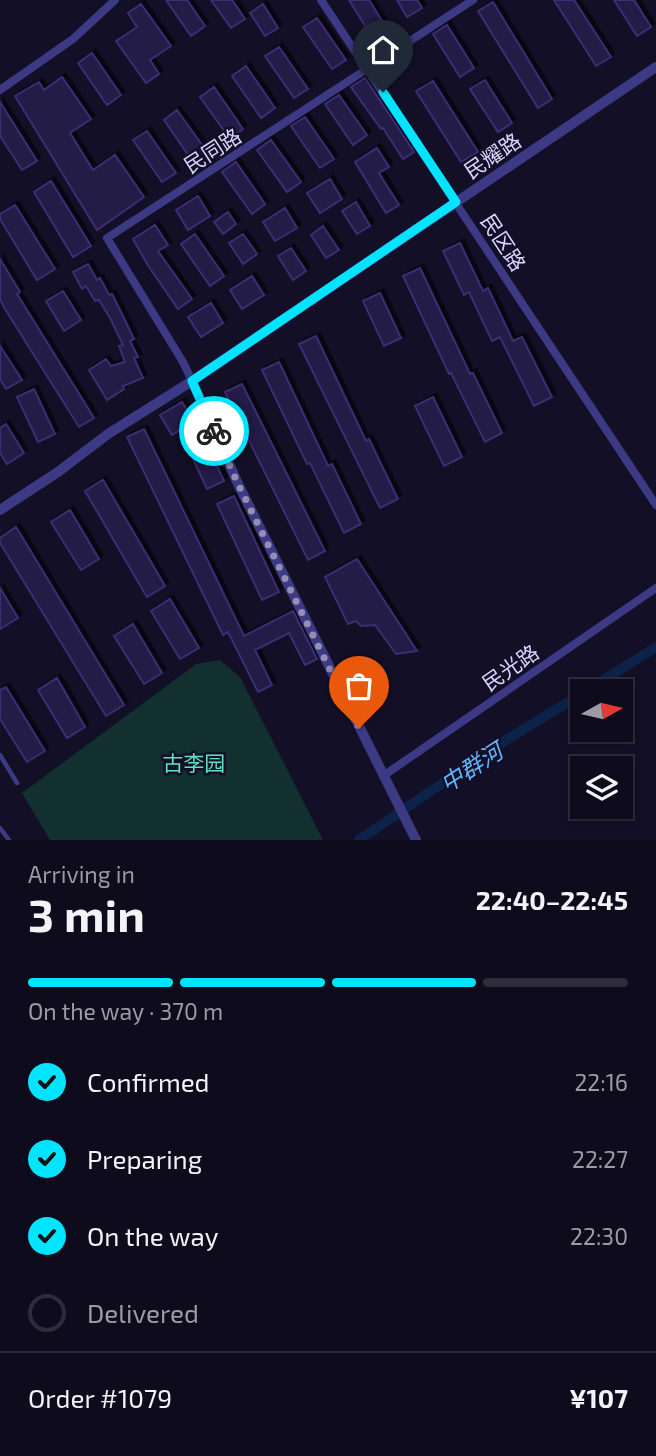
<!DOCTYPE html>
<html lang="en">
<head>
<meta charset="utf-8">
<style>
	body { margin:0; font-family:"Exo 2","Noto Sans SC",sans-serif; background:#171425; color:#f1f3f6; height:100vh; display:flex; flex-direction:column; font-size:26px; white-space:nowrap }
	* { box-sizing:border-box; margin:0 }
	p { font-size:23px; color:#9b9ba3 }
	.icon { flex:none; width:38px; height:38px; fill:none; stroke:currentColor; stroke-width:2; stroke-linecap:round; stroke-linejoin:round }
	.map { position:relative; height:840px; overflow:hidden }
	.panel { display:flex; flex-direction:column; background:#0e0b1c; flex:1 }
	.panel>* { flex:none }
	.needle { width:46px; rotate:82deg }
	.tools { position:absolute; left:570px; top:679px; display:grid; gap:14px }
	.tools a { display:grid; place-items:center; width:63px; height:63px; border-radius:0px; background:#0e0b1c; box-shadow:0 4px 10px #0003,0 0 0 2px #2e2b3b; font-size:35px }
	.pin { position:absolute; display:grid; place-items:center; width:60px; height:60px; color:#fff; margin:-72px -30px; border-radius:50% 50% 50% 0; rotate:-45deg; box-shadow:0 0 7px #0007 }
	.pin .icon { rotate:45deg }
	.courier { position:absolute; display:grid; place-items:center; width:70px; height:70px; margin:-35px; border:5px solid #00e5ff; border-radius:50%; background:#fff; color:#222; box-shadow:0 2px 9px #0007 }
	.head em { font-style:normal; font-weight:700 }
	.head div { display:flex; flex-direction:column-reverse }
	.head { display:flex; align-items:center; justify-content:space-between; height:119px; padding:0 28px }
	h1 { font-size:46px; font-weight:700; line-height:52px }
	.bar { display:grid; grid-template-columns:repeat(4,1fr); gap:10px 7px; align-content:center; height:84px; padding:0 28px }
	.bar i { height:9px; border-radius:5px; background:#2e2b3b }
	.bar .on { background:#00e5ff }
	.bar p { grid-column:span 4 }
	.line { display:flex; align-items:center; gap:18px; padding:0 28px; border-top:2px solid #2e2b3b }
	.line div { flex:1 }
	ol { padding:0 28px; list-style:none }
	li { display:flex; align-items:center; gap:21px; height:77px }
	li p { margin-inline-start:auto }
	li .icon { padding:7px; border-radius:50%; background:#00e5ff; color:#111; stroke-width:4 }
	li:last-child { color:#9b9ba3 }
	li i { width:38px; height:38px; border:4px solid #2e2b3b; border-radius:50% }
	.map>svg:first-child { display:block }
</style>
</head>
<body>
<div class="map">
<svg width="656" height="840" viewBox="0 0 656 840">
	<defs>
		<filter id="shadow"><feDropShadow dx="3.5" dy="-3.5" stdDeviation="0" flood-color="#0009"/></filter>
	</defs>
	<rect width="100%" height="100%" fill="#130f26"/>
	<path fill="#12302f" d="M 220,660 L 240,677 L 323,840 L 50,840 L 22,793 L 196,664 Z"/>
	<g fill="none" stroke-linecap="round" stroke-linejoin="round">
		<path stroke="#0c2248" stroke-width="10" d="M 586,691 L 656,647
			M 359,840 L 503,742 L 583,693"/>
	</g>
	<path fill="#241b47" stroke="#3b2d73" stroke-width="2" filter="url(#shadow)" d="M 166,0 L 187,0 L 205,26 L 191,36 Z
		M 211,0 L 232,0 L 245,19 L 231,28 Z
		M 349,0 L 369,0 L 388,31 L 374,40 Z
		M 397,0 L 417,0 L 422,8 L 407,17 Z
		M 554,0 L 574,0 L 611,57 L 596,66 Z
		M 614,0 L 634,0 L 651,27 L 637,36 Z
		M 493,2 L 552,99 L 538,108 L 478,11 Z
		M 141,4 L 171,46 L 150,60 L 159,74 L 146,83 L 116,41 L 137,27 L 128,13 Z
		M 263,4 L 278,28 L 265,36 L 250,13 Z
		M 317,18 L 346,60 L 332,69 L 303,27 Z
		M 447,25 L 474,68 L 460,77 L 433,34 Z
		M 279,47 L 308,89 L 294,98 L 265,56 Z
		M 92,53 L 121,95 L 107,105 L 78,63 Z
		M 246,66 L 275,108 L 261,118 L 232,76 Z
		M 62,77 L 91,119 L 70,133 L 93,170 L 115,155 L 144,197 L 97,230 L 15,96 L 39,82 L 44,90 Z
		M 365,78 L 414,152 L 403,159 L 383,128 L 381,129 L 351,87 Z
		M 485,80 L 512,123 L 498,132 L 470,89 Z
		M 433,81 L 478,152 L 461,162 L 416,91 Z
		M 214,87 L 243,129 L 230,139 L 200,97 Z
		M 339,95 L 367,135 L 353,145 L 325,104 Z
		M 0,102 L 37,161 L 22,170 L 0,136 Z
		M 177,110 L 207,152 L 193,162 L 164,120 Z
		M 305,117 L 334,159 L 320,168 L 291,126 Z
		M 147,131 L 176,173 L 162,182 L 133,140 Z
		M 271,140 L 301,182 L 287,192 L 257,150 Z
		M 377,148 L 389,167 L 379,173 L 399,205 L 386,213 L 355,162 Z
		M 236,162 L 265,204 L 252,214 L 222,172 Z
		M 330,179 L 342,199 L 320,213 L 307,193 Z
		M 51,181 L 91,246 L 73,257 L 34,192 Z
		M 198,196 L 210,216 L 188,230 L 176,210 Z
		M 356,202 L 370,226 L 357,234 L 342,211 Z
		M 15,205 L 55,269 L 37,280 L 0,219 L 0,214 Z
		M 285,208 L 297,228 L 275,241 L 263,222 Z
		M 228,212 L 236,224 L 223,234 L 214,222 Z
		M 155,225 L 168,245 L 158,251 L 192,299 L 178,309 L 149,267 L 133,239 Z
		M 323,226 L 339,250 L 326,258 L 311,235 Z
		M 195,234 L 224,276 L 210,286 L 181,244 Z
		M 243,234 L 257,254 L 243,264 L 229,243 Z
		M 460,243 L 483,291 L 488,288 L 513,341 L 522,337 L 552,397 L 534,406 L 500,337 L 492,341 L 469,292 L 464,295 L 443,251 Z
		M 291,248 L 306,271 L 293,280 L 278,256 Z
		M 0,259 L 20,292 L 17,294 L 94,418 L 79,427 L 5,309 L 0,299 Z
		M 88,264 L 97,280 L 100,278 L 109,295 L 112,294 L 122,314 L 134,339 L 130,341 L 138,357 L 134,358 L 143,378 L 123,386 L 124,389 L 107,400 L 89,370 L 106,359 L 111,366 L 125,362 L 119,346 L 123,345 L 110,318 L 99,300 L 95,301 L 86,286 L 82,289 L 73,272 Z
		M 420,268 L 470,374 L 473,373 L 502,433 L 485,442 L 451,373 L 449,374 L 403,276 Z
		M 252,276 L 264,295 L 242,309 L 230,290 Z
		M 63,291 L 81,320 L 64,331 L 46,301 Z
		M 380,293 L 401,338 L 384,346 L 363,301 Z
		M 211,303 L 223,323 L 201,337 L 188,317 Z
		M 316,336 L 366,441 L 369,439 L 398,499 L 380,508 L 299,344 Z
		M 0,346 L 22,380 L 6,389 L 0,379 Z
		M 279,362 L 328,466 L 332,464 L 361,524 L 344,533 L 310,463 L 307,464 L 262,370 Z
		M 242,384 L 325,551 L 308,560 L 225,392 Z
		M 34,389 L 55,434 L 38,442 L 17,397 Z
		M 433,397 L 462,457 L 444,466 L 415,406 Z
		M 182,402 L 194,421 L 172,435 L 160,415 Z
		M 6,424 L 24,453 L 7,464 L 0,453 L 0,428 Z
		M 144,429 L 244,636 L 293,611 L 317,659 L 305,665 L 289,633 L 255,650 L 272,685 L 258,692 L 228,632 L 223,635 L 127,437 Z
		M 203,436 L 224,481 L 207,489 L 186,444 Z
		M 103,480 L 165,586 L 147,597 L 85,491 Z
		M 234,496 L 279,592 L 262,600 L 217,504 Z
		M 70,510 L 99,559 L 81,570 L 51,522 Z
		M 16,527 L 124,705 L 106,716 L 0,543 L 0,538 Z
		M 357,559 L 417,651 L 396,654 L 375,625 L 361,626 L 356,621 L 348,624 L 325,577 Z
		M 0,588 L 18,618 L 0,629 Z
		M 170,599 L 199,648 L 180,659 L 151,611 Z
		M 133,624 L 162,673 L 144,684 L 114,636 Z
		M 57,678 L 85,727 L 67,738 L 38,690 Z
		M 6,687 L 45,751 L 27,762 L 0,719 L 0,690 Z"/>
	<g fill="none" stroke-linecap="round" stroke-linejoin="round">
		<path stroke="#3d3a85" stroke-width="4.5" d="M 0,755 L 17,783
			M 0,828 L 9,840"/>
		<path stroke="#3d3a85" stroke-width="8" d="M 321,0 L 656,505
			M 0,90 L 73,39 L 115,0
			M 192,381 L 183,362 L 107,238 L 473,0
			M 383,776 L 656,588"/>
		<path stroke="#3d3a85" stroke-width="10" d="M 192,381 L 239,486 L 416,840
			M 0,510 L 58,472 L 108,434 L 192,381 L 656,67"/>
	</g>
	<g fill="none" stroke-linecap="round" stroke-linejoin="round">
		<path stroke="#948fb3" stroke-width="7" stroke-dasharray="0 12.6" d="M 214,431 L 239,486 L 359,728"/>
		<path stroke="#00e5ff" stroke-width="9" d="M 214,431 L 192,381 L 456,202 L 383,92"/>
	</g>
	<g text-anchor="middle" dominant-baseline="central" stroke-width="5" stroke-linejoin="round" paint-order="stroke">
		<g font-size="21" fill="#d9d4ff" stroke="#130f26">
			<text transform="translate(212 150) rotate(-33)">民同路</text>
			<text transform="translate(492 155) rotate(-34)">民耀路</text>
			<text transform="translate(504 242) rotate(57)">民区路</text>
			<text transform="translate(510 667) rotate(-35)">民光路</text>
		</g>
		<g font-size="21" fill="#5fe0c0" stroke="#130f26">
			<text x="194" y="762">古李园</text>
		</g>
		<g font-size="23" font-style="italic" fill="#62b6ff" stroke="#130f26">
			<text transform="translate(471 767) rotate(-33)">中群河</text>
		</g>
	</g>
</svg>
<div class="tools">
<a><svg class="needle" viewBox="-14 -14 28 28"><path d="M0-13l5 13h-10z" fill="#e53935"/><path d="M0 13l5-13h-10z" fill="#9b9ba3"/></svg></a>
<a><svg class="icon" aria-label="layers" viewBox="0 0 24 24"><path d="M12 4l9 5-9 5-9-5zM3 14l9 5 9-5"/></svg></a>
</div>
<div class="pin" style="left:359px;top:728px;background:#ea580c"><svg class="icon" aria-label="bag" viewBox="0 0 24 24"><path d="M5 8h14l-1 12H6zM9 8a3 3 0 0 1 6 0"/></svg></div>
<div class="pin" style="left:383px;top:92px;background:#1f2937"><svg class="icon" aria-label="home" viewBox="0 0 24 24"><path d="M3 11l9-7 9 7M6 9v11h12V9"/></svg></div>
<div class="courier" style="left:214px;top:431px"><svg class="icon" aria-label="bike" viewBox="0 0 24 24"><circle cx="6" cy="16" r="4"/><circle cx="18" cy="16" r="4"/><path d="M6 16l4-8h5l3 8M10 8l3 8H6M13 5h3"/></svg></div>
</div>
<section class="panel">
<div class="head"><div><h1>3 min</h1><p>Arriving in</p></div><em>22:40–22:45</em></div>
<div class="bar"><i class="on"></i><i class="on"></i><i class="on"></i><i></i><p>On the way · 370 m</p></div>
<ol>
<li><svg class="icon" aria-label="check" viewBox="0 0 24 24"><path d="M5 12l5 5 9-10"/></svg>Confirmed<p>22:16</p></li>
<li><svg class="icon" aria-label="check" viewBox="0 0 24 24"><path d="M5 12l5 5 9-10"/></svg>Preparing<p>22:27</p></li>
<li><svg class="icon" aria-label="check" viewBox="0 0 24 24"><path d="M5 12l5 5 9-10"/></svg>On the way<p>22:30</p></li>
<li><i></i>Delivered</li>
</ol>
<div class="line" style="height:91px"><div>Order #1079</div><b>¥107</b></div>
</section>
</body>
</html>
